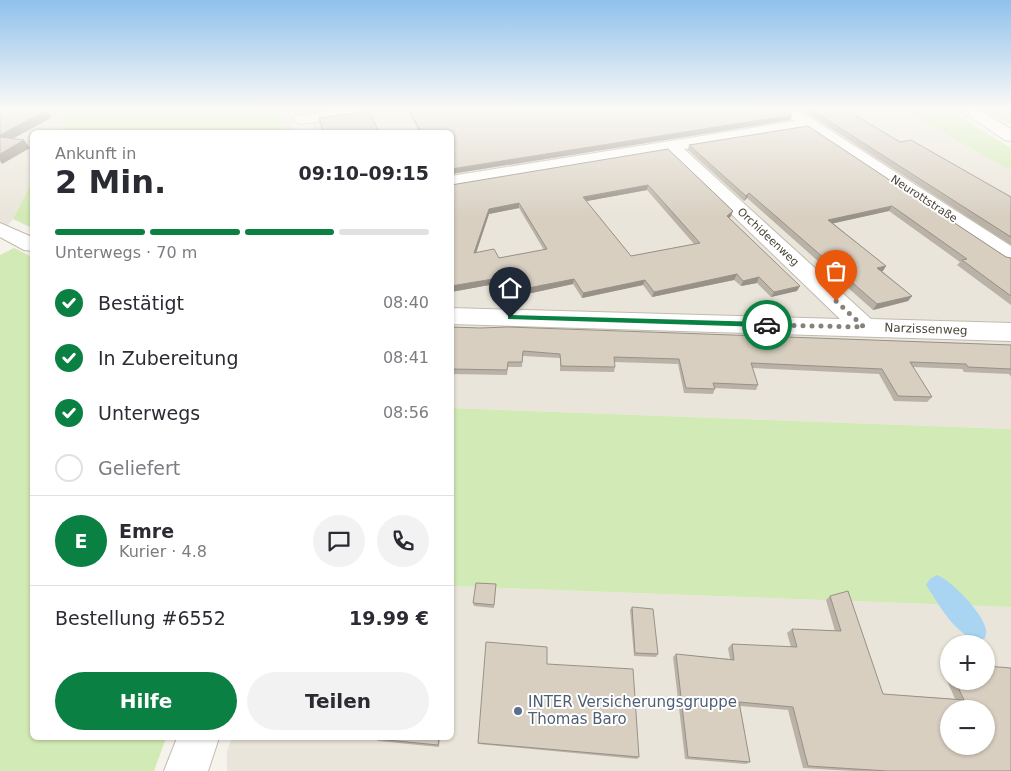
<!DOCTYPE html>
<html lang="de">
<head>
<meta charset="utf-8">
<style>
	body { margin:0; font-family:"DejaVu Sans",sans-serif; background:#f2f2f3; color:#2b2b33; height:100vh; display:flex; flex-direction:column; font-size:19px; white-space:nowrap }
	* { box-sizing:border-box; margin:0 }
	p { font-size:16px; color:#7c7c81 }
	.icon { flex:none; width:28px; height:28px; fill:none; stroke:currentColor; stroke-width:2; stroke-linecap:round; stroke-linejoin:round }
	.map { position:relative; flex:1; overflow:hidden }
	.details { position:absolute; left:30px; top:130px; width:424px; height:610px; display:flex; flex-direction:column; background:#fff; border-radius:8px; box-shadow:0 1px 4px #0004 }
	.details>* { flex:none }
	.controls { position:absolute; left:940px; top:635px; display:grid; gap:10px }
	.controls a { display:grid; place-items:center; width:55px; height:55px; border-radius:50%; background:#fff; box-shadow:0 1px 4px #0004; font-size:25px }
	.pin { position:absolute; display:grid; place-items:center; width:42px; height:42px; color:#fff; margin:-51px -21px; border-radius:50% 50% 50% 0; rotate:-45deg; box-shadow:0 0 5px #0007 }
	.pin .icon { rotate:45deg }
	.courier { position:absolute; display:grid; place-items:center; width:50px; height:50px; margin:-25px; border:4px solid #0b8043; border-radius:50%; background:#fff; color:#222; box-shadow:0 1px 6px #0007 }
	.head em { font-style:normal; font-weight:700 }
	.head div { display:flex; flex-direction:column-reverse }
	.head { display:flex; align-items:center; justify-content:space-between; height:85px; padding:0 25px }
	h1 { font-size:32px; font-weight:700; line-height:38px }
	.bar { display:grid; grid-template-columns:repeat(4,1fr); gap:8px 5px; align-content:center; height:60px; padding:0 25px }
	.bar i { height:6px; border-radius:4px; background:#e1e1e2 }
	.bar .current { background:#0b8043 }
	.bar p { grid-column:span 4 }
	.line { display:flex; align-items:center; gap:12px; padding:0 25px; border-top:1px solid #e1e1e2 }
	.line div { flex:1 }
	.round { display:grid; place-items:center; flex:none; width:52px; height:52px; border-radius:26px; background:#f2f2f3 }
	ol { padding:0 25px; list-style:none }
	li { display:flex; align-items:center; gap:15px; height:55px }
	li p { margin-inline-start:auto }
	li .icon { padding:5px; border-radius:50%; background:#0b8043; color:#fff; stroke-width:4 }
	li:last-child { color:#7c7c81 }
	li i { width:28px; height:28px; border:2px solid #e1e1e2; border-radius:50% }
	.primary-button { display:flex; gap:10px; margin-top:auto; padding:10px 25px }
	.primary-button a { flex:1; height:58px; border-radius:30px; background:#0b8043; color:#fff; font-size:20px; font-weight:700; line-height:58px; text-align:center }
	.primary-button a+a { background:#f2f2f3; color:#2b2b33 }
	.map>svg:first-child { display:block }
</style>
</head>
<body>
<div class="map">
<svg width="1011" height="771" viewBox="0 0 1011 771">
	<rect width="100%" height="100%" fill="#f6f3ec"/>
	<path fill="#eae5da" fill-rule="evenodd" d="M 0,109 L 70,109 L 58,132 L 32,132 L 32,181 L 13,219 L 0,235 Z
		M 310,109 L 902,109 L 1011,171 L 1011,429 L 451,408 L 451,132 L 315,132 Z
		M 451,586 L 1011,607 L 1011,771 L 227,771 L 227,751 L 232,738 L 451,738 ZM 949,644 L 986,644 L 986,681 L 949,681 ZM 949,709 L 986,709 L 986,746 L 949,746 Z"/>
	<path fill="#d2eab5" d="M 70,109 L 280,109 L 283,132 L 58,132 Z
		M 902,109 L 947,109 L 1011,148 L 1011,171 Z
		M 982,109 L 1011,109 L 1011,125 Z
		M 32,181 L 32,228 L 13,219 Z
		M 14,248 L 32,257 L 32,738 L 166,738 L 154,771 L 0,771 L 0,255 Z
		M 451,408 L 1011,429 L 1011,607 L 451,586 Z"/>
	<path fill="#e5e3e0" d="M 280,109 L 290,109 L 294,132 L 283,132 Z"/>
	<path fill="#a9d4f2" d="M 937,575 C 951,580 984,614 986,630 C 987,633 985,635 985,638 L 976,641 C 952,630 940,606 926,585 L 930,579 Z"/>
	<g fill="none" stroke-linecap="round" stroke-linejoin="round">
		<defs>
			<path id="minor" d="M 334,109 L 378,109 L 377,112 L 371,114 L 301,124 L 295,122 L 293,119 L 295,116 Z
				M 795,109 L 800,111 L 1011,246 L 1011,263 L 1003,261 L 806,129 L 684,149 L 871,319 L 1011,323 L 1011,341 L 451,324 L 451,308 L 840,319 L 667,152 L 451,188 L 451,176 L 795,121 L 786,114 L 788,111 Z
				M 0,223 L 32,237 L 32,251 L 24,250 L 0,237 Z
				M 177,738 L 219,738 L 208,771 L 164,771 Z"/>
			<path id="tertiary" d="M 958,109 L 977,109 L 1011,129 L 1011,141 L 1005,140 Z"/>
		</defs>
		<use href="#minor" stroke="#c2bbae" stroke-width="2"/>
		<use href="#tertiary" stroke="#c2bbae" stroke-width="2"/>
		<use href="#minor" fill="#fff" fill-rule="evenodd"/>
		<use href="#tertiary" fill="#fff" fill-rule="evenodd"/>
	</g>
	<path fill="#bab2a6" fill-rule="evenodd" d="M 407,109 L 787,109 L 790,120 L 451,174 L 451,132 L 419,132 Z
		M 801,109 L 845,109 L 900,142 L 1011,197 L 1011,245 Z
		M 808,126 L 1006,257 L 1011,258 L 1011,305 L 957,265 L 960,262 L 889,211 L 833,223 L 886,266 L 882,271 L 912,296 L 908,301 L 873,310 L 747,198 L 744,201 L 688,150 L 689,145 Z
		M 668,149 L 733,211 L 731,216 L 729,218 L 797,291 L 771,297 L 757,283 L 741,286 L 734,280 L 652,297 L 643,285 L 582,298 L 573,284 L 518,296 L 511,281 L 451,292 L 451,185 ZM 647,190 L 694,244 L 631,256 L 586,201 ZM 519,208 L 544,250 L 499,258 L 476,253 L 489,214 Z
		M 451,327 L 1011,345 L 1011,377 L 1009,374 L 964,372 L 962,369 L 913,367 L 932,397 L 927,402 L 894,401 L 879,374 L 752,368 L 758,385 L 756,390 L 715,388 L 713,394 L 684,393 L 678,364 L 614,362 L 615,367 L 614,372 L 560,371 L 560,358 L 523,356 L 522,367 L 508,367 L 507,375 L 451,374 Z
		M 496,584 L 494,608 L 474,606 L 473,603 Z
		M 830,596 L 883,694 L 955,699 L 941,667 L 948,664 L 949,664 L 949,681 L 986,681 L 1011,771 L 854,771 L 803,768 L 788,710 L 740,706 L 750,762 L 746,764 L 685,759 L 673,657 L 676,654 L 730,659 L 728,648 L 732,644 L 791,647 L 787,633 L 792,629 L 835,631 L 826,600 Z
		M 632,607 L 658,654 L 656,657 L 634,656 L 630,610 Z
		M 547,664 L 639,757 L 637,759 L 478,744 L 478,743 Z
		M 377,738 L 440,738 L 439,747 L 378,741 L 377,739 Z"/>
	<path fill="#979187" d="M 47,110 L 51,118 L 3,144 L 0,140 L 0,135 Z
		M 792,115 L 790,120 L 451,174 L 451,169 Z
		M 24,140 L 30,148 L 2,164 L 0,161 L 0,154 Z
		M 648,185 L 647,190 L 582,202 L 583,197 Z
		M 749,193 L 747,198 L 744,201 L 746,196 Z
		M 519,203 L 519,208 L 489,214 L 474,259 L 474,253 L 489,209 Z
		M 892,206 L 889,211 L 826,225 L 828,220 Z
		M 733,211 L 731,216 L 725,222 L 727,216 Z
		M 886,266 L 883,271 L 874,273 L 877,268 Z
		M 737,274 L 734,280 L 652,297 L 654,292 Z
		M 511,276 L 511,281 L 451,292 L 451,286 Z
		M 759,277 L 757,283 L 741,286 L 743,281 Z
		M 574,279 L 573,284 L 518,296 L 518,290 Z
		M 645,280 L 643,285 L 582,298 L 583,293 Z
		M 800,286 L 797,291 L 771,297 L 774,292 Z
		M 912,296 L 908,301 L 873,310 L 877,304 Z"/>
	<path fill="#d8cfc1" stroke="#979187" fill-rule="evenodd" d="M 0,109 L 40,109 L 47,110 L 0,135 Z
		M 409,109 L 787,109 L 792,115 L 451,169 L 451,132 L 421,132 Z
		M 810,109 L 845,109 L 900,142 L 911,140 L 1011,197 L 1011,237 Z
		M 369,111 L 379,132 L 323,132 L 319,118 Z
		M 808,126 L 1006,257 L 1011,258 L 1011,296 L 962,260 L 967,259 L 892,206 L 828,220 L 886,266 L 877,268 L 912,296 L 877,304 L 749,193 L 746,196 L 689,145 Z
		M 0,137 L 24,140 L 0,154 Z
		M 668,149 L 733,211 L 727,216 L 800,286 L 774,292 L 759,277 L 743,281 L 737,274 L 654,292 L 645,280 L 583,293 L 574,279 L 518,290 L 511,276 L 451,286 L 451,185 ZM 648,185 L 700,243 L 631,256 L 583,197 ZM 519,203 L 547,249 L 499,258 L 494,249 L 474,253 L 489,209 Z
		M 451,327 L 480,328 L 508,327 L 1011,345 L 1011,369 L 968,367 L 966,364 L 910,362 L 932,397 L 898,396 L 882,369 L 751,363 L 758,385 L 713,383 L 715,389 L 686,388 L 679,359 L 614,357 L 615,367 L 561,366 L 560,354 L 523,351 L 522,362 L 508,362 L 507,370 L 451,369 Z
		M 476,583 L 496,584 L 494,605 L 473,603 Z
		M 848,591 L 883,694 L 964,700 L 955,681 L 986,681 L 986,666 L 1011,668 L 1011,771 L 888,771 L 808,766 L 793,707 L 739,702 L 750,762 L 688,757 L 676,654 L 734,660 L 732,644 L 797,647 L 792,629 L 841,631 L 830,596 ZM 949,709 L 986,709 L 986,746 L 949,746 Z
		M 632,607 L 653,609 L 658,654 L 635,653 Z
		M 486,642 L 547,647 L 547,664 L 633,669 L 639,757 L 478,743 Z
		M 377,738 L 439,738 L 438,745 L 377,739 Z"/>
	<linearGradient id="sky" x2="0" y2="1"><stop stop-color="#8fc1ec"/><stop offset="0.5" stop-color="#fbfaf6"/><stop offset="1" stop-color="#fbfaf6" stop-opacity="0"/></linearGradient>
	<rect width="1011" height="217" fill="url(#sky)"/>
	<path fill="#0b8043" d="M 510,315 L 767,322 L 770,325 L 767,327 L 508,319 L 508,316 Z"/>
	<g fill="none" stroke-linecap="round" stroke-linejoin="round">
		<path stroke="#878178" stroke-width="5" stroke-dasharray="0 9" d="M 767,325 L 864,327 L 836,301"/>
	</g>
	<circle fill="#5c6f8a" stroke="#fff" stroke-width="2" cx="518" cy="711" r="5"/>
	<g text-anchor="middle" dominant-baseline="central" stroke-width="4" stroke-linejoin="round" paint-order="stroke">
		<g font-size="11" fill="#4b4439" stroke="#fff">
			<text transform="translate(924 199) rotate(33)">Neurottstraße</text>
			<text transform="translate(768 237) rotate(43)">Orchideenweg</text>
		</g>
		<g font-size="12" fill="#4b4439" stroke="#fff">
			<text transform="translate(926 329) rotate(2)">Narzissenweg</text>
		</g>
		<g font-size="15" fill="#4e5e75" stroke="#fff" text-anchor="start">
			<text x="528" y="702">INTER Versicherungsgruppe<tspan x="528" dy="17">Thomas Baro</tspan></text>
		</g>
	</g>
</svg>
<div class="controls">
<a>+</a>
<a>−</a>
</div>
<div class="pin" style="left:836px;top:301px;background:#ea580c"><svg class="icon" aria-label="bag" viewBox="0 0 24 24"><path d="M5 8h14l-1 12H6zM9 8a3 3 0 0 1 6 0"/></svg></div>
<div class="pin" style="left:510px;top:318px;background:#1f2937"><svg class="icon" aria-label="home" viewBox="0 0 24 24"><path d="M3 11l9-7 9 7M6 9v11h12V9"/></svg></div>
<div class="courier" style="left:767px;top:325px"><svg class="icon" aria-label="car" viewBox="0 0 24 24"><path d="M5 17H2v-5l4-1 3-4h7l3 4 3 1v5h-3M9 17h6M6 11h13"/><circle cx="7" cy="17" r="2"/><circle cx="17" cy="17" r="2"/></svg></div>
<section class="details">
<div class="head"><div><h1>2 Min.</h1><p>Ankunft in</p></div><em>09:10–09:15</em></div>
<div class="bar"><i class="current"></i><i class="current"></i><i class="current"></i><i></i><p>Unterwegs · 70 m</p></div>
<ol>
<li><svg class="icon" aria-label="check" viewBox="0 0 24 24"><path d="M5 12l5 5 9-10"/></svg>Bestätigt<p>08:40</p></li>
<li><svg class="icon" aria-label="check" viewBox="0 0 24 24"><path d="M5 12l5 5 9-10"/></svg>In Zubereitung<p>08:41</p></li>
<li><svg class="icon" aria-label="check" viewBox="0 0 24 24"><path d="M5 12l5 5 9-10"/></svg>Unterwegs<p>08:56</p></li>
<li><i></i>Geliefert</li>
</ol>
<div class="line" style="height:90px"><b class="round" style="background:#0b8043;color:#fff">E</b><div><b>Emre</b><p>Kurier · 4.8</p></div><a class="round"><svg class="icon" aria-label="chat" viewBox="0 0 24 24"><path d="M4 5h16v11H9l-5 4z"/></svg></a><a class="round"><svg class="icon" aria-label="phone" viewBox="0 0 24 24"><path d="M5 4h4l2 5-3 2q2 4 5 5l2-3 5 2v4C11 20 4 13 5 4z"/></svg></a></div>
<div class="line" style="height:65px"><div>Bestellung #6552</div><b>19.99 €</b></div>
<div class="primary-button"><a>Hilfe</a><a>Teilen</a></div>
</section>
</div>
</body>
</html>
